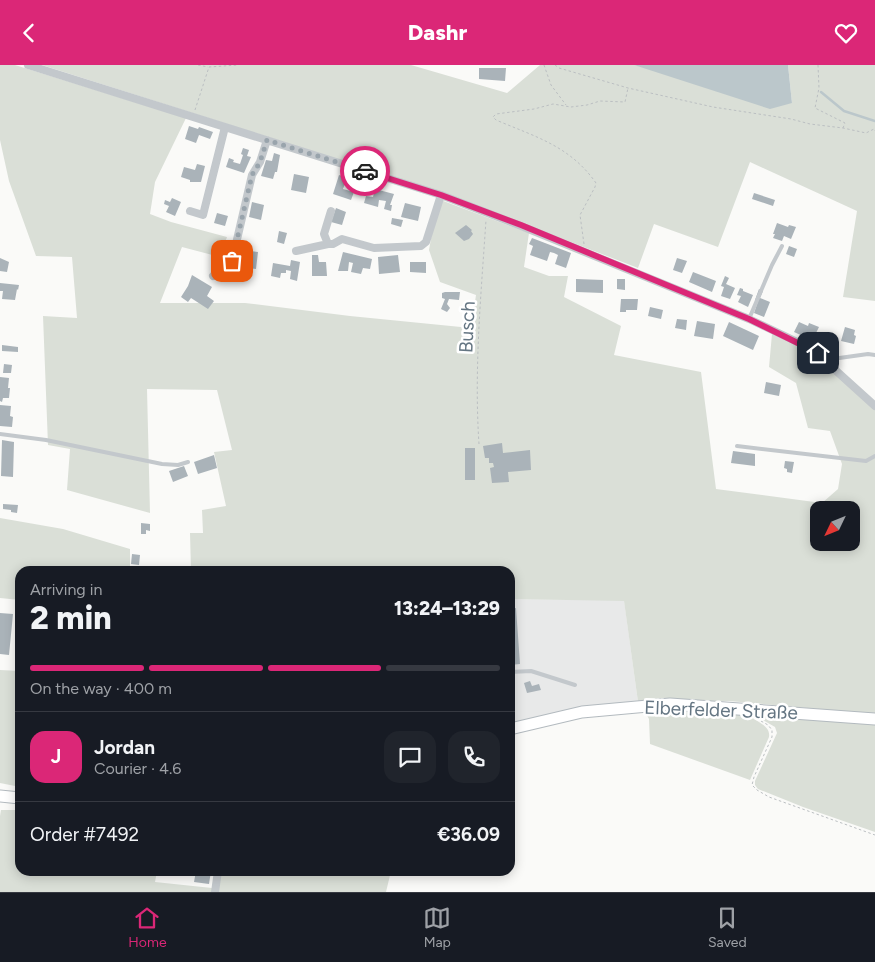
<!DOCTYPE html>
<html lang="en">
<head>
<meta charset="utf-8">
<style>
	body { margin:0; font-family:Figtree,sans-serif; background:#20242c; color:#f1f3f6; height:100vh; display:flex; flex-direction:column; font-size:19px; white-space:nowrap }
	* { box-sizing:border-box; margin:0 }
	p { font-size:16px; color:#9ea1a6 }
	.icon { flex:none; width:28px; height:28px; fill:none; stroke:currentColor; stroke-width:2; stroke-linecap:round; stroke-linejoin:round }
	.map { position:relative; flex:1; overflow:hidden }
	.side { position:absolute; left:15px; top:501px; width:500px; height:310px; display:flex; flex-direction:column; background:#171b24; border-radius:15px; box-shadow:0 2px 12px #0003 }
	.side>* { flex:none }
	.needle { width:32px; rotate:227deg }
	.tools { position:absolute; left:810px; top:436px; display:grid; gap:10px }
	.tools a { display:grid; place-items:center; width:50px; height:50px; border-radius:10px; background:#171b24; box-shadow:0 2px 12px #0003; font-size:25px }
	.pin { position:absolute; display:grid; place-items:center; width:42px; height:42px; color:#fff; margin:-21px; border-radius:10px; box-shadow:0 2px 8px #0006 }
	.courier { position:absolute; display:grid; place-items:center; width:50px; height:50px; margin:-25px; border:4px solid #db2777; border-radius:50%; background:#fff; color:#222; box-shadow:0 1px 6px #0007 }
	.headline em { font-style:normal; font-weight:800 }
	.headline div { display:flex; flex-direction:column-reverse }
	.headline { display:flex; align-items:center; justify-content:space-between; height:85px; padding:0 15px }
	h1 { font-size:32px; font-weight:800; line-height:38px }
	.bar { display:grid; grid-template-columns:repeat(4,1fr); gap:8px 5px; align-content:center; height:60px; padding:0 15px }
	.bar i { height:6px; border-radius:4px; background:#363941 }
	.bar .selected { background:#db2777 }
	.bar p { grid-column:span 4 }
	.line { display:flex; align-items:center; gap:12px; padding:0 15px; border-top:1px solid #363941 }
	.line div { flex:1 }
	.round { display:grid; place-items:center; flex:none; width:52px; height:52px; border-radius:15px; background:#20242c }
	header { display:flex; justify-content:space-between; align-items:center; height:65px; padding:0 15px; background:#db2777; color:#fff; font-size:22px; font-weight:800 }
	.dock { display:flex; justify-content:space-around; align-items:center; height:70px; border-top:1px solid #363941; background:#171b24; font-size:14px; color:#9ea1a6 }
	.dock a { display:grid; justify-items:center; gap:2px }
	.dock .selected { color:#db2777 }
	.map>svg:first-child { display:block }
</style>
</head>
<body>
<header><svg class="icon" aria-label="back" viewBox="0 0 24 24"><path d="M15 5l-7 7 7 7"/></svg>Dashr<svg class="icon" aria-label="heart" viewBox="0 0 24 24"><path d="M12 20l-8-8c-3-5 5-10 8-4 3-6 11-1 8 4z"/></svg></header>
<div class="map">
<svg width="875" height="827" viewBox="0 0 875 827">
	<rect width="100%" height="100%" fill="#fafaf8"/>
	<path fill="#e8e9e9" d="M 510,534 L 624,535 L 638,637 L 510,659 Z"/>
	<path fill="#dadfd7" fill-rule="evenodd" d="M 0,0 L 15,0 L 186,53 L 155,117 L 150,149 L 171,157 L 227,172 L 220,192 L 182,182 L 160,238 L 245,238 L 350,251 L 471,263 L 476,230 L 440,217 L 429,185 L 438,134 L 529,168 L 524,202 L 549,211 L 568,211 L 564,232 L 621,261 L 614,290 L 701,307 L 716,424 L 822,438 L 838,424 L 842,399 L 830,366 L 808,363 L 796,318 L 769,302 L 772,269 L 815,288 L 875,345 L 875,649 L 729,636 L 638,637 L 624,536 L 510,534 L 510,506 L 191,506 L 190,468 L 203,468 L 202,445 L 226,441 L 214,387 L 232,385 L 217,325 L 147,324 L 150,448 L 67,425 L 70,384 L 48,380 L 43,251 L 77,253 L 72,192 L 36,191 L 9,116 L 0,75 ZM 819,445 L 851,445 L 851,478 L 819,478 Z
		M 42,0 L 411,0 L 507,28 L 540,0 L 634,0 L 792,38 L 788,0 L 875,0 L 875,236 L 843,232 L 857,146 L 750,97 L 718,182 L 654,159 L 638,203 L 444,128 Z
		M 0,453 L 63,464 L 130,484 L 130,506 L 20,506 L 20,535 L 0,533 Z
		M 0,605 L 20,606 L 20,722 L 0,718 Z
		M 683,644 L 747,648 C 754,657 771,659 769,672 L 750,715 L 650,679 L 649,654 L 644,645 Z
		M 756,651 L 875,658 L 875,767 L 803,742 L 758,724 L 755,720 L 755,716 L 777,668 L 775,662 Z
		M 1,745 L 20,745 L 20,806 L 157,806 L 155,817 L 212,823 L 212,827 L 0,827 L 0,751 Z
		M 221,806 L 391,806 L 386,827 L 218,827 Z"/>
	<path fill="#bbc7cb" d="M 634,0 L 788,0 L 792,38 L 770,44 Z"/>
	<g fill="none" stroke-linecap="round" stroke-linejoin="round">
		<path stroke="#bbc7cb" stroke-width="2.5" d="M 821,27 L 844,46 L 875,56"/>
	</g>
	<path fill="#aab3b9" d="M 479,3 L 506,3 L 505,16 L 479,14 Z
		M 189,61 L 198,64 L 199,62 L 213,67 L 210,74 L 199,70 L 196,78 L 185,74 Z
		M 243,83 L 249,85 L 247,91 L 251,92 L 244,108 L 226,102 L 229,93 L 234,95 L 233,97 L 240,99 L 243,90 L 241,89 Z
		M 274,88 L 280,90 L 277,107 L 275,107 L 273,114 L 261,111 L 266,95 L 272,96 Z
		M 197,99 L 205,101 L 201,117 L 190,117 L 190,115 L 181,112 L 184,102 L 195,105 Z
		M 294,109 L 309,112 L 306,128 L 291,125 Z
		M 339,110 L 347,113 L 343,124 L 354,127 L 351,135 L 333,129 Z
		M 375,124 L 394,129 L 390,140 L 392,140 L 391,146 L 384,144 L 386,136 L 379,135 L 378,142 L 364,138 L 366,131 L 373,132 Z
		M 754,128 L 775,135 L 773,141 L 752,134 Z
		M 172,133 L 181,137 L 175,151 L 166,147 L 169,141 L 164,139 L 165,135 L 170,137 Z
		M 252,137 L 264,140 L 261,155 L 249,152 Z
		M 405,138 L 421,142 L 418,156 L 401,152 Z
		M 336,143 L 346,147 L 342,160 L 331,157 Z
		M 217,148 L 228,151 L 225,161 L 214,158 Z
		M 392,153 L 403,155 L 401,162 L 391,159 Z
		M 777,158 L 788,162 L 789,160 L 796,162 L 791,174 L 784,171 L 782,176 L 773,173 L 775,169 L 773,169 Z
		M 466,160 L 472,165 L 471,166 L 473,169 L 469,174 L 464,176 L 455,168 Z
		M 279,166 L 287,168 L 284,179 L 277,177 Z
		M 532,173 L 571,188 L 566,203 L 555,199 L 558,190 L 554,188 L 550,187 L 547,196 L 530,190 L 533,181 L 529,179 Z
		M 789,181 L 797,184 L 794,192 L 786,189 Z
		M 243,185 L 258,187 L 256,204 L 241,202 Z
		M 343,187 L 372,194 L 370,204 L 363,203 L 361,209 L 351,207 L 353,198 L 349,197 L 348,206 L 338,206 Z
		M 312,190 L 318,190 L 319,197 L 326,197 L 327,211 L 312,211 Z
		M 398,190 L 400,207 L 379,209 L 378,192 Z
		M 0,193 L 9,197 L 7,207 L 0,206 Z
		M 677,193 L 687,196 L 682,208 L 673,205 Z
		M 291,195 L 300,197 L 297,216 L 290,214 L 291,206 L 286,205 L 286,208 L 281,208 L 280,213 L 271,211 L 273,198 L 290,201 Z
		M 410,197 L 426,197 L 426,208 L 410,207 Z
		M 693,207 L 716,216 L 712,227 L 689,217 Z
		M 192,210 L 212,222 L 207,231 L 214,236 L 208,244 L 191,233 L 188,237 L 181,232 L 188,221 Z
		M 725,211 L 729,213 L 726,219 L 735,223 L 730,234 L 721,231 L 724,222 L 721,221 Z
		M 576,214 L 603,215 L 603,228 L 576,227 Z
		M 617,214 L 625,214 L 625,225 L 617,224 Z
		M 0,218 L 19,220 L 18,225 L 17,224 L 15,235 L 2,234 L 3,226 L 0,226 Z
		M 740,223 L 743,224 L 743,226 L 753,230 L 748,242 L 738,237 L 741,231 L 737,230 Z
		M 759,224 L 763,226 L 760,233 L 770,237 L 764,252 L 754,248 L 758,236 L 755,235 Z
		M 445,227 L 460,227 L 459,235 L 449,234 L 447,239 L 450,243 L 447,247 L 441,244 L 445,234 L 442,233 L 442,228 Z
		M 621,234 L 638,234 L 637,245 L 626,245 L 626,247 L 620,247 Z
		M 650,242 L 663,245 L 661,254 L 648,251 Z
		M 677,254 L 687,255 L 686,265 L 675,263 Z
		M 697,256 L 715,259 L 713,274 L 694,271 Z
		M 729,257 L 759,271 L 753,285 L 723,271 Z
		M 799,257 L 808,261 L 809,258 L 819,262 L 815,270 L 818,272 L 816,277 L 794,267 Z
		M 845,262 L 855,265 L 854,270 L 856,271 L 854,279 L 841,276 Z
		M 2,280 L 18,282 L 18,287 L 2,286 Z
		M 4,299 L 12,300 L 11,308 L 3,308 Z
		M 0,312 L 9,313 L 8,323 L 10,323 L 9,333 L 3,333 L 2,337 L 0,336 Z
		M 766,317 L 781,320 L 779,331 L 764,328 Z
		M 0,340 L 11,341 L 10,351 L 13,352 L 12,362 L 0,361 Z
		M 2,375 L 14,377 L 13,412 L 1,411 Z
		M 502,378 L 503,388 L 530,385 L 531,405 L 508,407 L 509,417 L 492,418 L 490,403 L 494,402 L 493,398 L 489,398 L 489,393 L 485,393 L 483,381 Z
		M 465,383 L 475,383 L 475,415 L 465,415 Z
		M 733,386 L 755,389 L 755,401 L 731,398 Z
		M 214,390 L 217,403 L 198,409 L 194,397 Z
		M 785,396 L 794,397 L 792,408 L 787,407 L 787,404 L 784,403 Z
		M 184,401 L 188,411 L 173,417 L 169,406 Z
		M 3,439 L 18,440 L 17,448 L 11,447 L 11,445 L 3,444 Z
		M 141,458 L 150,459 L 150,466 L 146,465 L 146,469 L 141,469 Z
		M 132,489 L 140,490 L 139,500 L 131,499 Z
		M 516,543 L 520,599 L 510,600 L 510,544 Z
		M 0,548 L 13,549 L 9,590 L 0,589 Z
		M 530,616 L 532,621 L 539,619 L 541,625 L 527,628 L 524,618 Z
		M 196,806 L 211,806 L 209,819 L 194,817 Z"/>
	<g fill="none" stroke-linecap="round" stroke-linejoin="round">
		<defs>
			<path id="secondary" d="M 510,664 L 582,647 L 670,639 L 875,654
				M 0,731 L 20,733"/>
		</defs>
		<use href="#secondary" stroke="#b3babf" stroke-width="13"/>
		<path stroke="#bbbfc2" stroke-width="1" stroke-dasharray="2.5 2.5" stroke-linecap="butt" d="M 198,0 L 208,2
			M 544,0 L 551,20 L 566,40
			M 555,0 L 559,3 L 628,23 L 713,42 L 791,54 L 810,59 L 843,63 L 866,68 L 874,64 L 875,66
			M 818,0 L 819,23 L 815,43 L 845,58 L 843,63
			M 195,45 L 209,2 L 238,0
			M 584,179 L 580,150 L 595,122 L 596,118 C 570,81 536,72 496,55 L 493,52 L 496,49 L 534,44 L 553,39 L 571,42 L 587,40 L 600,36 L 625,37 L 628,23
			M 812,305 L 818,300
			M 479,379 C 474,304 481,230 486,155
			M 761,656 L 768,660 L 772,665 L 772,672 L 754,712 L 752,720 L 757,725 L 769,732 L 875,770"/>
		<path stroke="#c3c8cc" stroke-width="4" d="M 749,254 L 772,200 L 782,181
			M 825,295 L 868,289 L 875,290
			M 0,369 L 46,375 L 162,399 L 178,400 L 188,397
			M 737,381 L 866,396 L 875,391
			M 510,607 L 531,606 L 575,620"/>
		<path stroke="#c3c8cc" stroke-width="8" d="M 28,0 L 441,130 L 521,161 L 749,254 L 812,284 L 875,341
			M 190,146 L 203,150 L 225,62
			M 331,146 L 324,169 L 328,179 L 333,179 L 342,174 L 374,183 L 421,181 L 426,177 L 441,130
			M 296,186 L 328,179
			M 213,211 L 232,196 L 252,110 L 260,97 L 267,75
			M 215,827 L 218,806"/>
		<use href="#secondary" stroke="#fff" stroke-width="11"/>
	</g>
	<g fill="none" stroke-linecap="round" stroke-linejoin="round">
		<path stroke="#99a4ac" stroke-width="5" stroke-dasharray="0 9" d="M 232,196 L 252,110 L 260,97 L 267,75 L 365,106"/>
		<path stroke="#db2777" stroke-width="6" d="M 365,106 L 441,130 L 521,160 L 749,254 L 818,288"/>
	</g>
	<g text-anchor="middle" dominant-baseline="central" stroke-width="5" stroke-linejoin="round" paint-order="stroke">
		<g font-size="19" fill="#657683" stroke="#fff">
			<text transform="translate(467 262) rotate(-87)">Busch</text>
			<text transform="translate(721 645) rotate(2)">Elberfelder Straße</text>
		</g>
	</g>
</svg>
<div class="tools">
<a><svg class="needle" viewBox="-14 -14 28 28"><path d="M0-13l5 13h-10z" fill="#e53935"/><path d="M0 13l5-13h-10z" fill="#9ea1a6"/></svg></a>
</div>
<div class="pin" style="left:232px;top:196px;background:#ea580c"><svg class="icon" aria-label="bag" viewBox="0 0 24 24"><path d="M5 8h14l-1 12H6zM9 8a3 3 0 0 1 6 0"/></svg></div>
<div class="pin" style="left:818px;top:288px;background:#1f2937"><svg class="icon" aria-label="home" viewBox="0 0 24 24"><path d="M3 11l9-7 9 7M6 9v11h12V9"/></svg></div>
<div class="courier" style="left:365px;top:106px"><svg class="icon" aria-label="car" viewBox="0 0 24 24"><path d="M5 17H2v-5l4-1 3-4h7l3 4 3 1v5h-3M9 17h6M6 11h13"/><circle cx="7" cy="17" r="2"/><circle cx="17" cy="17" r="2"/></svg></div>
<section class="side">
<div class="headline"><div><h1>2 min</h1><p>Arriving in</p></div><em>13:24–13:29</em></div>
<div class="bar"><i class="selected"></i><i class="selected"></i><i class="selected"></i><i></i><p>On the way · 400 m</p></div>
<div class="line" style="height:90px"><b class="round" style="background:#db2777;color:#fff">J</b><div><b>Jordan</b><p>Courier · 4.6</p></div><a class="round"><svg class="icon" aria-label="chat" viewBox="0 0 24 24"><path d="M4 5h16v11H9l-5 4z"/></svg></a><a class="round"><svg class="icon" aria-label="phone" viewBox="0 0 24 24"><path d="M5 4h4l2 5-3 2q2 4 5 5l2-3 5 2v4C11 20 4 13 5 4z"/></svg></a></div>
<div class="line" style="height:65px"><div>Order #7492</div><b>€36.09</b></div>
</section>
</div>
<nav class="dock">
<a class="selected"><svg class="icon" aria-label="home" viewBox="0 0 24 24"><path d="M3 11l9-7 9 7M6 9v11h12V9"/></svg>Home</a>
<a><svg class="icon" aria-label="map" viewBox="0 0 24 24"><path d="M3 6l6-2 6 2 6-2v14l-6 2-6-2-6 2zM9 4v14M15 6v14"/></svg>Map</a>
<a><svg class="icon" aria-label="saved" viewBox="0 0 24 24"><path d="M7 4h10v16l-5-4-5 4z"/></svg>Saved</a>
</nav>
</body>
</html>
